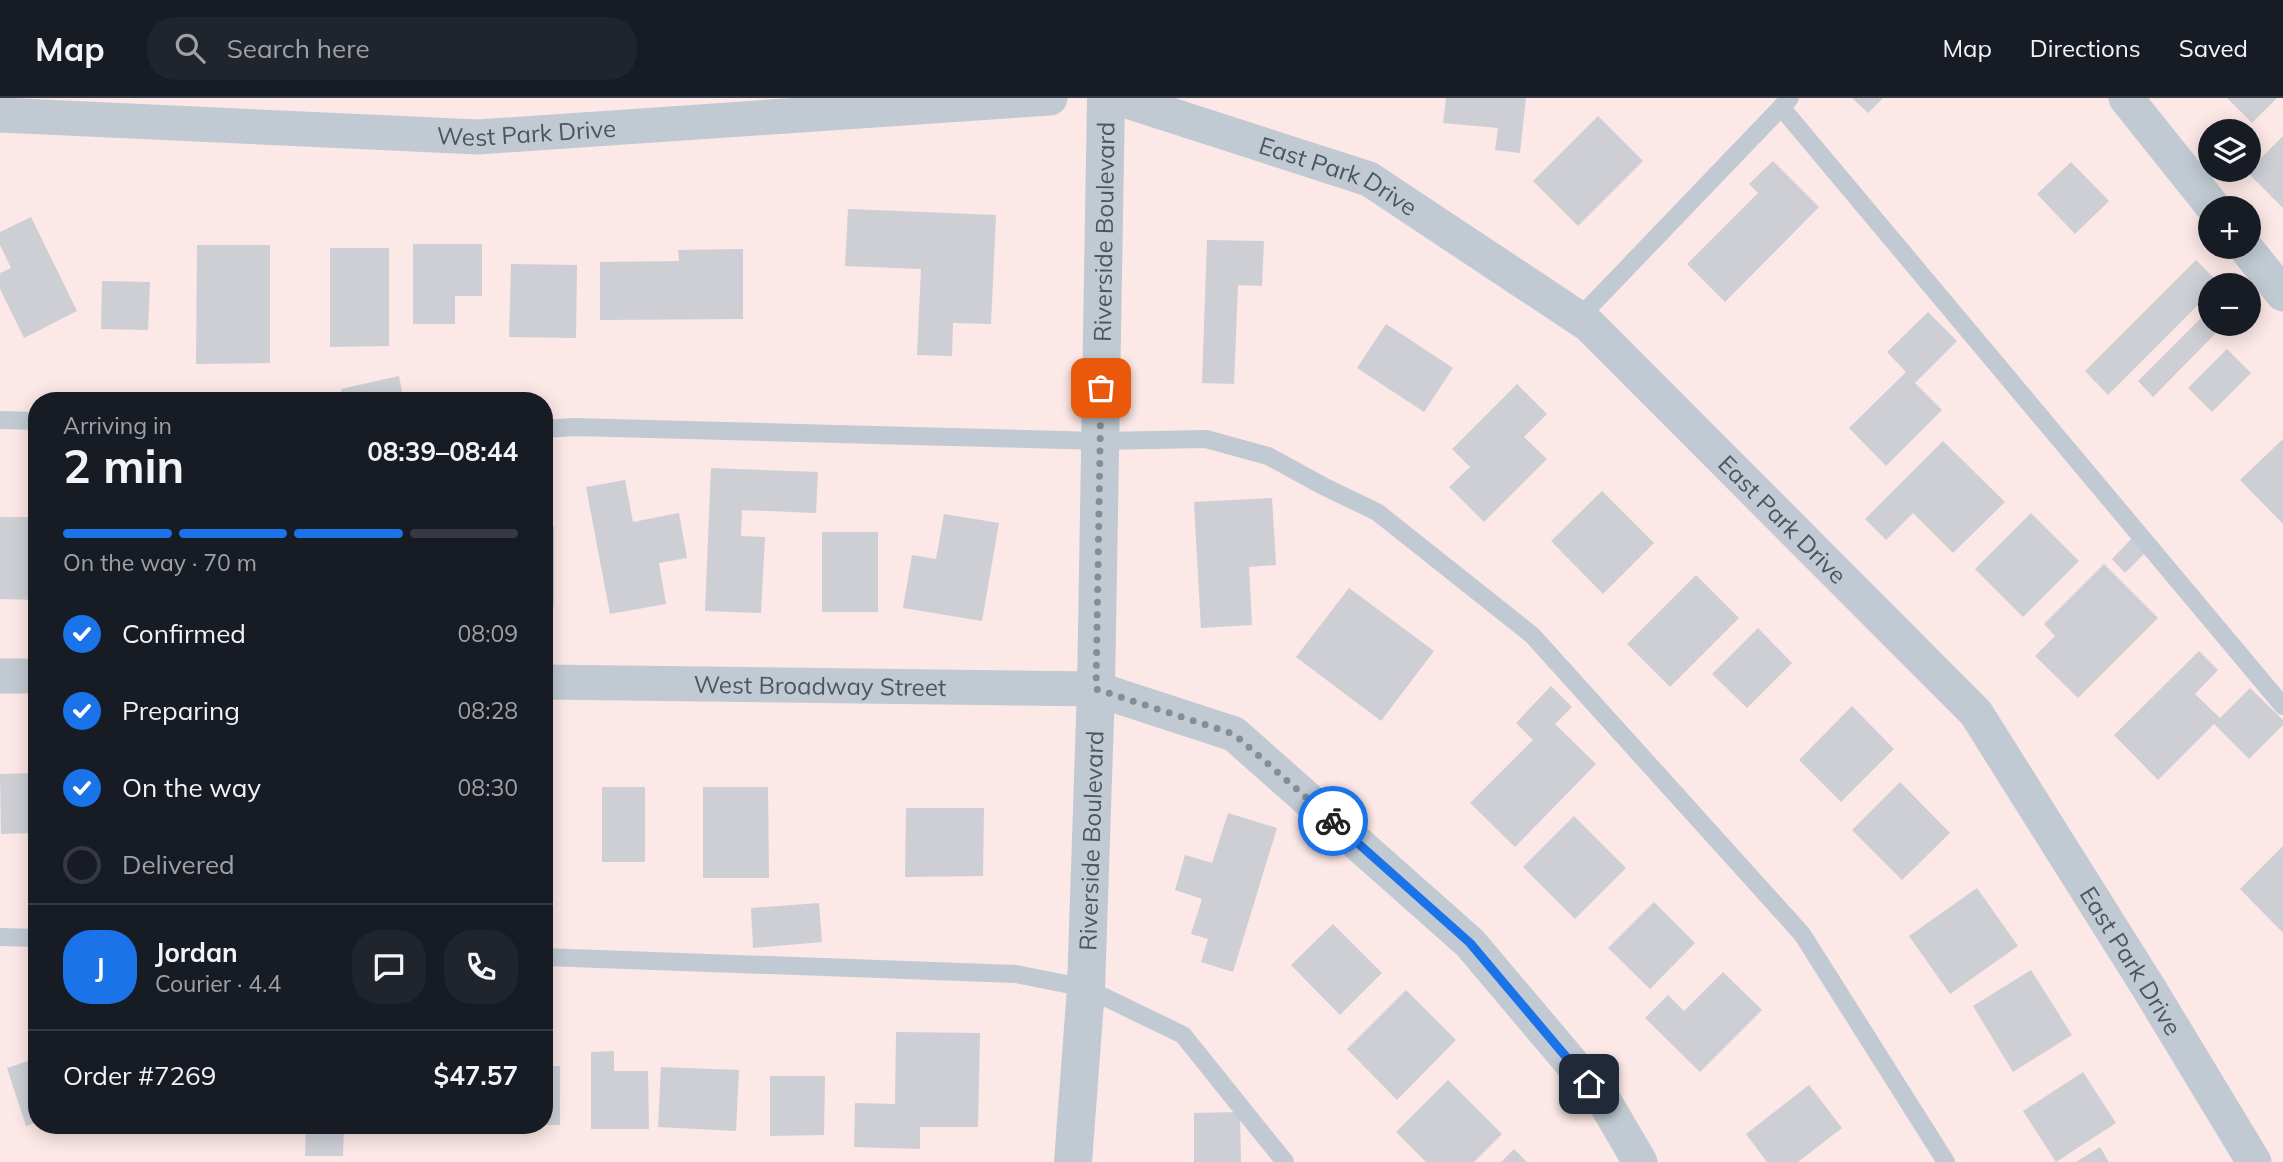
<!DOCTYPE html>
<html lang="en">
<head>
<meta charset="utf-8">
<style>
	body { margin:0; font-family:Mulish,sans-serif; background:#20242c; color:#f1f3f6; height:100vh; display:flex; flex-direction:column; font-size:26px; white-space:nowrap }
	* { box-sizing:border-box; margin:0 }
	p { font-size:23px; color:#9ea1a6 }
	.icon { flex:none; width:38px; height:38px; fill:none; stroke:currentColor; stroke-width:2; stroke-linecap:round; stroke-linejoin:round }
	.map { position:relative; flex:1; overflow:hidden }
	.panel { position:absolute; left:28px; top:294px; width:525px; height:742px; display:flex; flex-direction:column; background:#171b24; border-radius:28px; box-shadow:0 4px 18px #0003 }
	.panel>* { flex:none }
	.fabs { position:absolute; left:2198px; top:21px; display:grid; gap:14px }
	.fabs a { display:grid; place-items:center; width:63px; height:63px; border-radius:50%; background:#171b24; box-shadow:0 4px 18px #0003; font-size:35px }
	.pin { position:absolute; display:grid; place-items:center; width:60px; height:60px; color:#fff; margin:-30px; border-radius:14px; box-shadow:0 4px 10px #0006 }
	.courier { position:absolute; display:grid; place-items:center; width:70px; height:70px; margin:-35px; border:5px solid #1a73e8; border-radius:50%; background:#fff; color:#222; box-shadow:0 2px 9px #0007 }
	.headline em { font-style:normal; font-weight:700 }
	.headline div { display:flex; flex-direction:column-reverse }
	.headline { display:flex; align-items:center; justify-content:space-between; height:119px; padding:0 35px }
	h1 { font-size:46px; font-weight:700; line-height:52px }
	.bar { display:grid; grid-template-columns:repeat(4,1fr); gap:10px 7px; align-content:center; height:84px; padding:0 35px }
	.bar i { height:9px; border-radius:5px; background:#363941 }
	.bar .selected { background:#1a73e8 }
	.bar p { grid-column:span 4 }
	.line { display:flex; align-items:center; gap:18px; padding:0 35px; border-top:2px solid #363941 }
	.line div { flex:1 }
	.round { display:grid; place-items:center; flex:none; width:74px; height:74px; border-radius:28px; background:#20242c }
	ol { padding:0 35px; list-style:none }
	li { display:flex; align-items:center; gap:21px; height:77px }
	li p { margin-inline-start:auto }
	li .icon { padding:7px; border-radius:50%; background:#1a73e8; color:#fff; stroke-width:4 }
	li:last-child { color:#9ea1a6 }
	li i { width:38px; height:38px; border:4px solid #363941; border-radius:50% }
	header { display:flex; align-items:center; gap:42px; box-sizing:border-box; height:98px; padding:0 35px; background:#171b24; border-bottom:2px solid #363941 }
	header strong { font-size:33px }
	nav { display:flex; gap:38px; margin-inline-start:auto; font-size:24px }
	.search { width:490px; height:63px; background:#20242c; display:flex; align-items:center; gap:18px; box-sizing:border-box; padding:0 24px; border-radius:28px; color:#9ea1a6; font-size:26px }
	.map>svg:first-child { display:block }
</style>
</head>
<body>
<header>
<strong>Map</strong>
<div class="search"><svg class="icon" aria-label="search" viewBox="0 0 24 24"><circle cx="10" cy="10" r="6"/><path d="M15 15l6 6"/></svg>Search here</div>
<nav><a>Map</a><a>Directions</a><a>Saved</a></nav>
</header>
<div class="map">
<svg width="2283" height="1064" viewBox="0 0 2283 1064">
	<rect width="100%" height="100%" fill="#f5f3f3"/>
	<path fill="#fce8e6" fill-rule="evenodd" d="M 0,0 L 2283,0 L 2283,1064 L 0,1064 ZM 2210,33 L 2249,33 L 2249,72 L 2210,72 ZM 2210,110 L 2249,110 L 2249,149 L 2210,149 ZM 2210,187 L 2249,187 L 2249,226 L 2210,226 ZM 37,303 L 544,303 L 544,1027 L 37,1027 Z"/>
	<path fill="#cdcfd5" d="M 1446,0 L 1526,0 L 1520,55 L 1495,52 L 1498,30 L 1443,25 Z
		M 1852,0 L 1883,0 L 1868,15 Z
		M 2227,0 L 2277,0 L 2252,25 Z
		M 1598,18 L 1643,63 L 1578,128 L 1533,83 Z
		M 2283,38 L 2283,110 L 2247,74 Z
		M 1773,63 L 1819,109 L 1725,204 L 1687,166 L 1758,95 L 1749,86 Z
		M 2071,64 L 2109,103 L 2075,136 L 2037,96 Z
		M 848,111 L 996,117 L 991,226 L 953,225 L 952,258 L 917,257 L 921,171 L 845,168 Z
		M 31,119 L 77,213 L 24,240 L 0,191 L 0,175 L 11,170 L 0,147 L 0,134 Z
		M 1207,142 L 1264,143 L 1262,188 L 1238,187 L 1234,286 L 1202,285 Z
		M 413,146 L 482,146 L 482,198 L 455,198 L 455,226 L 413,226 Z
		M 197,147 L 270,147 L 270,265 L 196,266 Z
		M 330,150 L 389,150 L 389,248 L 330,249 Z
		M 743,151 L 743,221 L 600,222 L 600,164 L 679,163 L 678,152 Z
		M 2196,162 L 2220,186 L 2210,187 L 2210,195 L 2108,297 L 2085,273 Z
		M 511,166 L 577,167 L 576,240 L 509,239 Z
		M 102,183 L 150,184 L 148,232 L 101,231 Z
		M 1928,214 L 1957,243 L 1915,285 L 1942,312 L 1886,368 L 1849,330 L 1906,274 L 1887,254 Z
		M 2201,220 L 2216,235 L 2153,299 L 2138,283 Z
		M 1386,226 L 1453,270 L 1424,314 L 1357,270 Z
		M 2227,251 L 2251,275 L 2212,314 L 2188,290 Z
		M 399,278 L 404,303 L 343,303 L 341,291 Z
		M 1517,286 L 1547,316 L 1524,339 L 1547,361 L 1484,424 L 1449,389 L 1470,369 L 1452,351 Z
		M 2283,341 L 2283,426 L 2240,382 Z
		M 1943,343 L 2005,404 L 1953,455 L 1913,415 L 1886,442 L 1865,421 Z
		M 711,370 L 818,374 L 816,415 L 742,412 L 741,438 L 765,439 L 761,515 L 705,513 Z
		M 625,382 L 633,424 L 679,415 L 687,460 L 659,465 L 666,506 L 610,516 L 586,389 Z
		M 1602,393 L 1654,445 L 1603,496 L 1551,443 Z
		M 1272,400 L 1276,467 L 1249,469 L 1252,527 L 1201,530 L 1194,404 Z
		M 2031,415 L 2079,463 L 2023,519 L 1975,471 Z
		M 944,416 L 999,425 L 982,523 L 903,510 L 912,457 L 936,461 Z
		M 0,419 L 37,419 L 37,502 L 0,501 Z
		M 544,428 L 554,428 L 554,509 L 544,509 Z
		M 822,434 L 878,434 L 878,514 L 822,514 Z
		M 2133,439 L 2147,453 L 2125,475 L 2112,461 Z
		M 2104,466 L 2158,520 L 2078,600 L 2035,558 L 2055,538 L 2044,526 Z
		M 1696,477 L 1739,520 L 1670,589 L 1627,546 Z
		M 1349,490 L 1434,553 L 1381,623 L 1296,559 Z
		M 1758,530 L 1792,565 L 1747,610 L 1712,576 Z
		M 2199,553 L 2218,572 L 2195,596 L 2220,620 L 2250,590 L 2283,622 L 2283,627 L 2249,661 L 2214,626 L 2158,682 L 2114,637 Z
		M 1551,588 L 1572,609 L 1555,626 L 1596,666 L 1515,749 L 1470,705 L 1533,642 L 1516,625 Z
		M 1852,608 L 1894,651 L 1841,704 L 1799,662 Z
		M 37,675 L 37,735 L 1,736 L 0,676 Z
		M 1900,684 L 1950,735 L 1902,782 L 1852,732 Z
		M 602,689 L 645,689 L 645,764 L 602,764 Z
		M 703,689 L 768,689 L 769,780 L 703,780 Z
		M 906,710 L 984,710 L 983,778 L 905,779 Z
		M 1228,715 L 1277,730 L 1233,874 L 1201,864 L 1208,841 L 1191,836 L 1202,801 L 1175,792 L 1185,757 L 1212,765 Z
		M 1574,718 L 1626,770 L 1575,821 L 1523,769 Z
		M 2283,748 L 2283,835 L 2240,791 Z
		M 1977,790 L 2018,848 L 1950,896 L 1909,838 Z
		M 1654,804 L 1695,845 L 1650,891 L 1608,850 Z
		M 819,805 L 822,844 L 753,850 L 751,810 Z
		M 1333,826 L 1382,875 L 1340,917 L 1291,867 Z
		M 2031,872 L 2072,937 L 2013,974 L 1973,908 Z
		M 1723,874 L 1762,912 L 1700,974 L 1645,920 L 1668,897 L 1684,913 Z
		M 1406,892 L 1456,942 L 1397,1002 L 1347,951 Z
		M 896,934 L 980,935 L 978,1029 L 920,1029 L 920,1051 L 854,1049 L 855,1005 L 895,1006 Z
		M 614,953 L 614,973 L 648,973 L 649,1031 L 591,1031 L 591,954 Z
		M 37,960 L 37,1024 L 26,1028 L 7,970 Z
		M 544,968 L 560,968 L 560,1027 L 544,1027 Z
		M 661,969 L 739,972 L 736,1033 L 658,1029 Z
		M 2083,974 L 2116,1025 L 2056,1064 L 2023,1013 Z
		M 770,978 L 825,978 L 824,1037 L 770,1038 Z
		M 1448,982 L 1502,1036 L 1474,1064 L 1426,1064 L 1396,1034 Z
		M 1809,987 L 1842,1030 L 1798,1064 L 1767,1064 L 1746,1036 Z
		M 1240,1014 L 1241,1064 L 1194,1064 L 1194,1015 Z
		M 306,1027 L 344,1027 L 343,1058 L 305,1058 Z
		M 407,1027 L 435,1027 L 435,1028 L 409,1035 Z
		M 2100,1049 L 2109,1064 L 2076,1064 Z
		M 1514,1051 L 1527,1064 L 1501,1064 Z"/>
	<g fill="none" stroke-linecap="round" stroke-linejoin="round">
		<path stroke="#c1cad2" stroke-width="18" d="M 1781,9 L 2283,608
			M 1578,221 L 1790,0
			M 0,322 L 37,323
			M 544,331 L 574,329 L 1100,343 L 1206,341 L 1268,358 L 1323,388 L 1377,414 L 1532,537 L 1802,836 L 1946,1064
			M 0,839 L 37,840
			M 544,859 L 1016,876 L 1086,890 L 1183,937 L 1285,1064"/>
		<g stroke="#c1cad2" stroke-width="35">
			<path id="s1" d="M 1118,0 L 1369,81 L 1589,227 L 1976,615 L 2150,892 L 2254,1064"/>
			<path d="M 2126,0 L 2214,110"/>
			<path id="s2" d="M 0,17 L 478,39 L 1050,0"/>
			<path d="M 2245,149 L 2283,196"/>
			<path d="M 0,578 L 37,578"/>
			<path id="s3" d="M 544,584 L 1096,591 L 1234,636 L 1470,845 L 1606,1006 L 1640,1064"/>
		</g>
		<path stroke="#c1cad2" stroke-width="38" id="s4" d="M 1073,1064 L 1086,890 L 1096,591 L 1106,0"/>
	</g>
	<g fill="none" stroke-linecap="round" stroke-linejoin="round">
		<path stroke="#868d94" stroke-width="7" stroke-dasharray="0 12.6" d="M 1101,290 L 1096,591 L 1234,636 L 1333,723"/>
		<path stroke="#1a73e8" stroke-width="9" d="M 1333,723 L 1470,845 L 1589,986"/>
	</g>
	<g text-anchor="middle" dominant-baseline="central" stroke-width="5" stroke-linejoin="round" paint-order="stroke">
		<g font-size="24" fill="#4a5661" stroke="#fff">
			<text stroke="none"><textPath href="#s2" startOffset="527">West Park Drive</textPath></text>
			<text stroke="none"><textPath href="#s1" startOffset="234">East Park Drive</textPath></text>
			<text stroke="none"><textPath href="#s4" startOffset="931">Riverside Boulevard</textPath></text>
			<text stroke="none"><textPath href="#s1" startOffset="802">East Park Drive</textPath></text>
			<text stroke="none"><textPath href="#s3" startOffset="276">West Broadway Street</textPath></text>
			<text stroke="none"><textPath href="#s4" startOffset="322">Riverside Boulevard</textPath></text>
			<text stroke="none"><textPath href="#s1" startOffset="1368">East Park Drive</textPath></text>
		</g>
	</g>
</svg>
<div class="fabs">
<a><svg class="icon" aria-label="layers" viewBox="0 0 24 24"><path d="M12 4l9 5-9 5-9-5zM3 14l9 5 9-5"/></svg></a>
<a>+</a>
<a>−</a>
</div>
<div class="pin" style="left:1101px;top:290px;background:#ea580c"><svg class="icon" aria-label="bag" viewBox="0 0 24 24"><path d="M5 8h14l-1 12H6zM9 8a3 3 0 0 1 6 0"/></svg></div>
<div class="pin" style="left:1589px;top:986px;background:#1f2937"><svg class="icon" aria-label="home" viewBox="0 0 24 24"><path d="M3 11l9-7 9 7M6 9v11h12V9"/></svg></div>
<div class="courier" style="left:1333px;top:723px"><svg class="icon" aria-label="bike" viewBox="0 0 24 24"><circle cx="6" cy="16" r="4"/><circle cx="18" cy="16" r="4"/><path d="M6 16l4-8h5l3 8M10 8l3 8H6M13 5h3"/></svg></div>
<section class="panel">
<div class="headline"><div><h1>2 min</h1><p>Arriving in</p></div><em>08:39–08:44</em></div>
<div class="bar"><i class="selected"></i><i class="selected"></i><i class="selected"></i><i></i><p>On the way · 70 m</p></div>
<ol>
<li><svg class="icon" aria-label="check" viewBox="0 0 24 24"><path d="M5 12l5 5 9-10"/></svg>Confirmed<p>08:09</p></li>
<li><svg class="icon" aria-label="check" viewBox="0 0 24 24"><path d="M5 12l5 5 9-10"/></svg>Preparing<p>08:28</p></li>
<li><svg class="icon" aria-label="check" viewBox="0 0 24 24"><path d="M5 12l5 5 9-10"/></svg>On the way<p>08:30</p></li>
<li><i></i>Delivered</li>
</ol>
<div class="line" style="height:126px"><b class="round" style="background:#1a73e8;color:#fff">J</b><div><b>Jordan</b><p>Courier · 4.4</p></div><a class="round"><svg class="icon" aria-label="chat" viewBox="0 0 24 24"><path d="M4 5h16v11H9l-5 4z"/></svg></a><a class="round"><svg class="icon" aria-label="phone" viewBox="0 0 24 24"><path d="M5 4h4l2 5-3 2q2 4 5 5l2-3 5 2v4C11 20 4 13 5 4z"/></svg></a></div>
<div class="line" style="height:91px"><div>Order #7269</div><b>$47.57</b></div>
</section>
</div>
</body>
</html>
